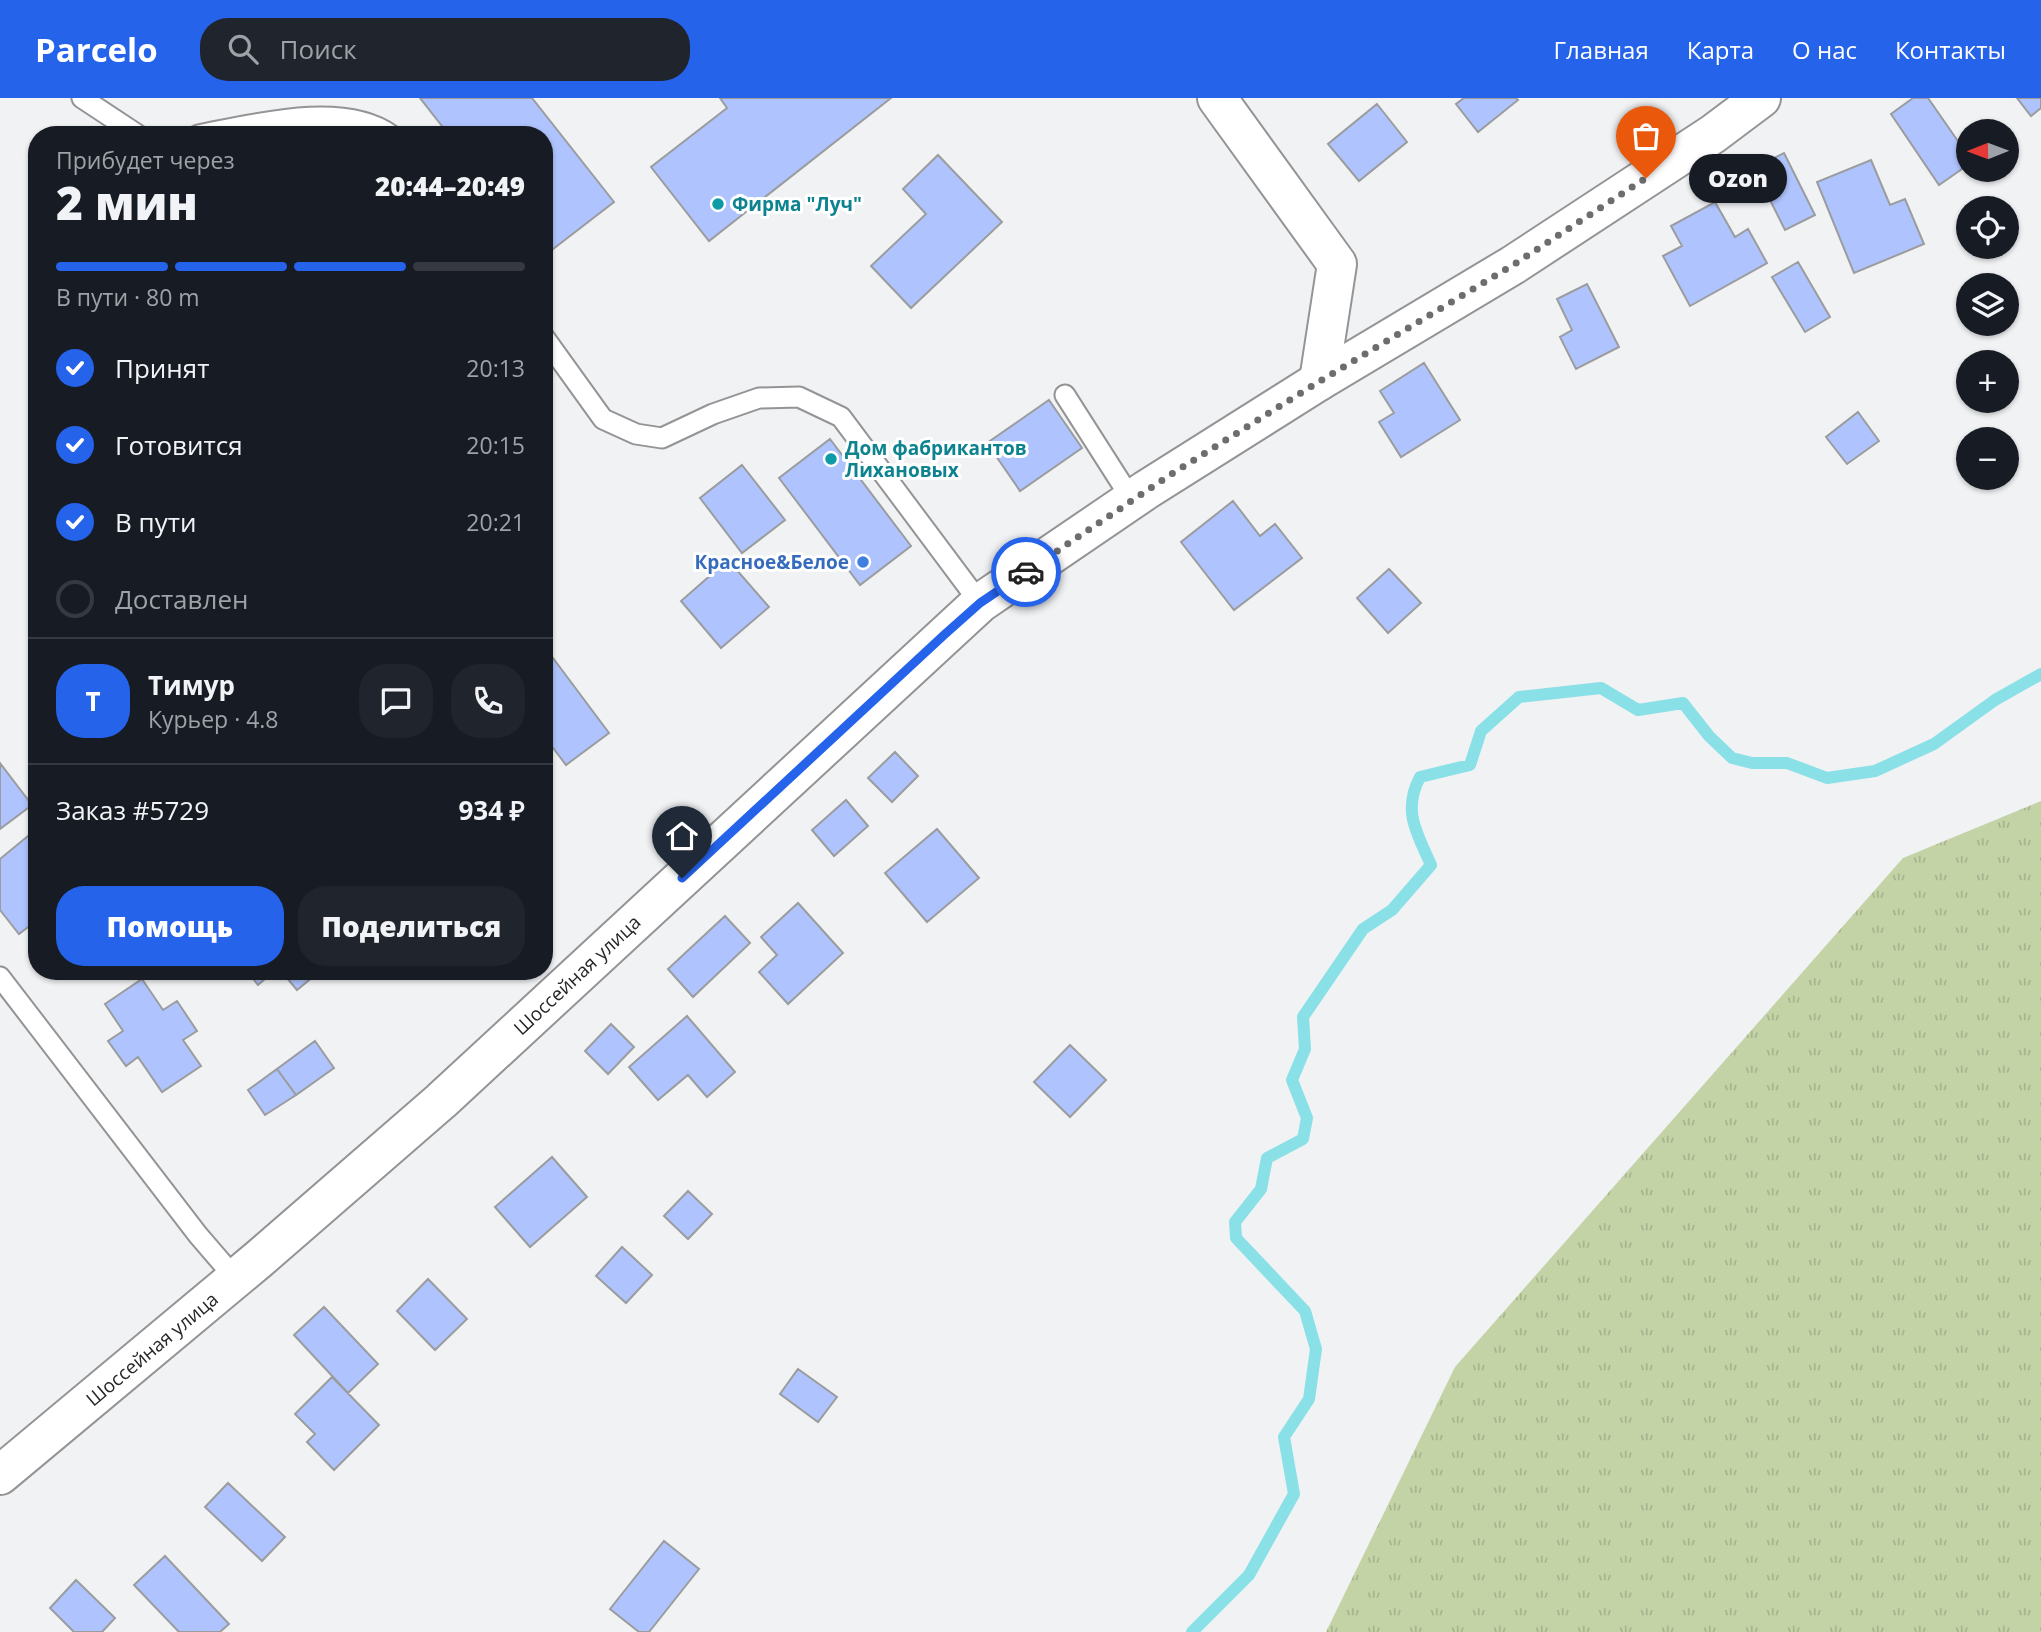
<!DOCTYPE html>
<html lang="ru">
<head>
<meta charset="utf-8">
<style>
	body { margin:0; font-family:"Open Sans",sans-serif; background:#20242c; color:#f1f3f6; height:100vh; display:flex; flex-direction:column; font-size:26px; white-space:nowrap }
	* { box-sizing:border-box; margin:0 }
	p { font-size:23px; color:#9ea1a6 }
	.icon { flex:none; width:38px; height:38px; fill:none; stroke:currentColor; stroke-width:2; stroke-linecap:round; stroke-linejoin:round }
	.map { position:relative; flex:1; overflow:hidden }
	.drawer { position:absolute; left:28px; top:28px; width:525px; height:854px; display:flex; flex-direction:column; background:#171b24; border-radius:28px; box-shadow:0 2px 5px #0004 }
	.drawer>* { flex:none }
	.needle { width:46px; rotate:269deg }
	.tools { position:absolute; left:1956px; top:21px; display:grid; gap:14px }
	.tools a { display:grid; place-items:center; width:63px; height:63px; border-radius:50%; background:#171b24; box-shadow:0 2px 5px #0004; font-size:35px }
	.pin { position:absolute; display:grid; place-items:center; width:60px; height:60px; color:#fff; margin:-72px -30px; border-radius:50% 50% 50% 0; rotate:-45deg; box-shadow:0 0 7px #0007 }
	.pin .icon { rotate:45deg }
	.courier { position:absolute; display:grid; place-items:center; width:70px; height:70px; margin:-35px; border:5px solid #2563eb; border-radius:50%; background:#fff; color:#222; box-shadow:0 2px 9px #0007 }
	.bubble { position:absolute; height:49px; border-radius:24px; background:#171b24; box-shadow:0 2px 5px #0004; font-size:23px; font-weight:800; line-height:49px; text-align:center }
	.head em { font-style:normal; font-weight:800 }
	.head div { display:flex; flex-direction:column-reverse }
	.head { display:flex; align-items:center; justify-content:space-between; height:119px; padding:0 28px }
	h1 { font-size:46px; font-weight:800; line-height:52px }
	.bar { display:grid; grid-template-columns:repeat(4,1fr); gap:10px 7px; align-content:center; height:84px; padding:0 28px }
	.bar i { height:9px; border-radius:5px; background:#363941 }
	.bar .current { background:#2563eb }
	.bar p { grid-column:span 4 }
	.line { display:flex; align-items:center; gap:18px; padding:0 28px; border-top:2px solid #363941 }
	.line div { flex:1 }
	.round { display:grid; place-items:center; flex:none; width:74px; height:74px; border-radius:28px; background:#20242c }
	ol { padding:0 28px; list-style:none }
	li { display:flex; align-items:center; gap:21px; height:77px }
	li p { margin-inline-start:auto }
	li .icon { padding:7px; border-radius:50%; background:#2563eb; color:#fff; stroke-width:4 }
	li:last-child { color:#9ea1a6 }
	li i { width:38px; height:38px; border:4px solid #363941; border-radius:50% }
	.button { display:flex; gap:14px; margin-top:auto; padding:14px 28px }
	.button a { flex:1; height:80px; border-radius:28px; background:#2563eb; color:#fff; font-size:28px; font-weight:800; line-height:80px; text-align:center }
	.button a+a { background:#20242c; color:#f1f3f6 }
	header { display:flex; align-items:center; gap:42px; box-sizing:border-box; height:98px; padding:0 35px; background:#2563eb; color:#fff }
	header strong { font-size:33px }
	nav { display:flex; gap:38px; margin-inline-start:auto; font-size:24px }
	.search { width:490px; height:63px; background:#20242c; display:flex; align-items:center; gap:18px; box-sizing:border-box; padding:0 24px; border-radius:28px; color:#9ea1a6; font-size:26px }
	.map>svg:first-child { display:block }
</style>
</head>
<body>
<header>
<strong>Parcelo</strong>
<div class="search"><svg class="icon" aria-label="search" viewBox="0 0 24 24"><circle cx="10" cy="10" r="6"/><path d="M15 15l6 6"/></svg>Поиск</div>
<nav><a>Главная</a><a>Карта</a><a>О нас</a><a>Контакты</a></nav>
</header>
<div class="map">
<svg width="2041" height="1534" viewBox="0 0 2041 1534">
	<defs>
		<pattern id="grass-tufts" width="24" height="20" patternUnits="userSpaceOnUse" patternTransform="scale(1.75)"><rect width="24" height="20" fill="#c3d3a5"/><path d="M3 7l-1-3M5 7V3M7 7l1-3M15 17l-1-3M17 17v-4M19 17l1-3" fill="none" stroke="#a7b58e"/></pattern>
	</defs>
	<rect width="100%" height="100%" fill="#f1f2f4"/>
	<path fill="url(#grass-tufts)" d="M 2041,703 L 2041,1534 L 1326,1534 L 1455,1269 L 1903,760 Z"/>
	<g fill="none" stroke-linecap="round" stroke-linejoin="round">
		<path stroke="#89e0e7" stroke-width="12" d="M 1192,1534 L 1249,1477 L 1294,1396 L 1284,1339 L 1309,1301 L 1316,1251 L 1305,1213 L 1236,1140 L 1235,1124 L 1261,1091 L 1267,1060 L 1303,1041 L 1307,1020 L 1292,982 L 1305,951 L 1303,919 L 1363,831 L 1392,812 L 1431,767 C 1417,735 1402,713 1420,679 L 1470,667 L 1481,633 L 1519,599 L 1601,590 L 1638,612 L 1683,605 L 1709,638 L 1732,660 L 1752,665 L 1787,665 L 1827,680 L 1875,673 L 1934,646 L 1995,602 L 2041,576"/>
	</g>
	<path fill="#afc4fe" stroke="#9b9c9e" stroke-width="2" d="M 420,0 L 532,0 L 614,104 L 544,158 L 544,37 L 449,37 Z
		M 720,0 L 891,0 L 709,143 L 651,69 L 727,10 Z
		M 1464,0 L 1516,0 L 1518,2 L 1478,34 L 1456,6 Z
		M 1913,0 L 1928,0 L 1969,59 L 1969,66 L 1939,87 L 1891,16 Z
		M 2017,0 L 2041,0 L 2041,10 L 2031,18 Z
		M 1377,6 L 1407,44 L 1359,83 L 1328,46 Z
		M 1784,55 L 1815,117 L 1785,132 L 1754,70 Z
		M 938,57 L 1002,124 L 911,210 L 871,168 L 926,116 L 903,91 Z
		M 1871,62 L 1890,107 L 1905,101 L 1924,146 L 1854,175 L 1817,84 Z
		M 1715,104 L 1735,139 L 1748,131 L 1767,165 L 1690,208 L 1663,158 L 1682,148 L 1671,128 Z
		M 1798,164 L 1830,219 L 1805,234 L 1772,179 Z
		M 1587,186 L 1619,249 L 1576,271 L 1560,239 L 1572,232 L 1557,201 Z
		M 1424,265 L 1460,322 L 1401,359 L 1379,324 L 1394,315 L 1380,293 Z
		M 1049,302 L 1082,350 L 1020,393 L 987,345 Z
		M 1858,314 L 1879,343 L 1847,366 L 1826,339 Z
		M 830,341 L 911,448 L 860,487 L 779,380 Z
		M 742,367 L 785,422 L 742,455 L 700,400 Z
		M 1233,403 L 1260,438 L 1275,426 L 1302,460 L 1234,512 L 1181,444 Z
		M 728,462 L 769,509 L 721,550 L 681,503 Z
		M 1389,471 L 1421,505 L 1388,535 L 1357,500 Z
		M 553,560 L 609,635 L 566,667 L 544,638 L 544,567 Z
		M 895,654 L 918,678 L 892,704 L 868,680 Z
		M 0,665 L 32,707 L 0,731 Z
		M 846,702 L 868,728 L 834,758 L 812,732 Z
		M 937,731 L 979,780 L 927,824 L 885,775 Z
		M 34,733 L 37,736 L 37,822 L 19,836 L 0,812 L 0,761 Z
		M 798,805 L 843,855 L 788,906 L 759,874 L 777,857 L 761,839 Z
		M 725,818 L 750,845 L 693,899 L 668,871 Z
		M 247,873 L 274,873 L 258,887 Z
		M 281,873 L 320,873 L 297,892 Z
		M 142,881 L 163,912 L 177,903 L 197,933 L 183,942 L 201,968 L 162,994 L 138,959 L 126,968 L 108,943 L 123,933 L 105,906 Z
		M 687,918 L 735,974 L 707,999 L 688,977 L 658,1002 L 629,969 Z
		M 611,926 L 634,949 L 608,976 L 585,953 Z
		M 315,943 L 334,970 L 296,997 L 277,971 Z
		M 1070,947 L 1106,982 L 1070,1019 L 1034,984 Z
		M 277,971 L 296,997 L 265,1017 L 248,992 Z
		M 552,1059 L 587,1099 L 530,1149 L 495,1109 Z
		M 688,1093 L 712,1116 L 688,1141 L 664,1118 Z
		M 622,1149 L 652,1177 L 626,1205 L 596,1178 Z
		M 428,1181 L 467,1221 L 435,1252 L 397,1213 Z
		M 324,1209 L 378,1266 L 348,1295 L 294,1237 Z
		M 798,1271 L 837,1299 L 818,1324 L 780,1296 Z
		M 332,1279 L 379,1327 L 334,1372 L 307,1344 L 315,1336 L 295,1316 Z
		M 228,1385 L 285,1439 L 262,1463 L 205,1409 Z
		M 664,1443 L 699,1471 L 649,1534 L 639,1534 L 610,1511 Z
		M 165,1458 L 229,1526 L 220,1534 L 179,1534 L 134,1487 Z
		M 76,1482 L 115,1520 L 102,1534 L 74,1534 L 50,1510 Z"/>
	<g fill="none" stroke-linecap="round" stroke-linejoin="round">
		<defs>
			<path id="lane" d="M 82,0 L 138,37
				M 198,37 C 251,27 343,2 391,37
				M 544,239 L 603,321 L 636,336 L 662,340 L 713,316 L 759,300 L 799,299 L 841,319 L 980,505
				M 1065,297 L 1132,402
				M 0,879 L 198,1137 L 235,1180"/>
			<path id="street" d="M 1217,0 L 1337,166 L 1319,283"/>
			<path id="secondary" d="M 0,1377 L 259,1161 L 441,1003 L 980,505 L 1146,392 L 1319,283 L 1513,167 L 1713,36 L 1761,0"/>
		</defs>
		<use href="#lane" stroke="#949496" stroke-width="23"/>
		<use href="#street" stroke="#949496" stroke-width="42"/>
		<use href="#secondary" stroke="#949496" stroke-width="42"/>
		<use href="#lane" stroke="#fff" stroke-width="19"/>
		<use href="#street" stroke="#fff" stroke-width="38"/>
		<use href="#secondary" stroke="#fff" stroke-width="38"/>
	</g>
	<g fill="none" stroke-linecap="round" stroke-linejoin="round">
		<path stroke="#6c6d6f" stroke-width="7" stroke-dasharray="0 12.6" d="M 1026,474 L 1170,377 L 1320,283 L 1513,167 L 1646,80"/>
		<path stroke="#2563eb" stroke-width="9" d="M 682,780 L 944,537 L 980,505 L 1026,474"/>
	</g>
	<g fill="#0f9aa8" stroke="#fff" stroke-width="2.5">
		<circle cx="718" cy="106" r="7"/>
		<circle cx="831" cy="361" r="7"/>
	</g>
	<circle fill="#3f7fe0" stroke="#fff" stroke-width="2.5" cx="863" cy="464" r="7"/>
	<g text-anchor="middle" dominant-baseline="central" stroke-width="6" stroke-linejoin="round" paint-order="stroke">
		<g font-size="19" font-weight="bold" fill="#0d838f" stroke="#fff" text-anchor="start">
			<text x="732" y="106">Фирма "Луч"</text>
			<text x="845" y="350">Дом фабрикантов<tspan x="845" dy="22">Лихановых</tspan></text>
		</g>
		<g font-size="19" font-weight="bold" fill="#366cbe" stroke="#fff" text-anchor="end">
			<text x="849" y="464">Красное&amp;Белое</text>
		</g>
		<g font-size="19" fill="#252627" stroke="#fff">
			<text transform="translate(577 877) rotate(-43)">Шоссейная улица</text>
			<text transform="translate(152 1251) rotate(-40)">Шоссейная улица</text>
		</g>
	</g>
</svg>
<div class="tools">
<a><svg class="needle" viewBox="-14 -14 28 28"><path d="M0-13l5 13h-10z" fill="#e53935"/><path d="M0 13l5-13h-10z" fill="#9ea1a6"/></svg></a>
<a><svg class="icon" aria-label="locate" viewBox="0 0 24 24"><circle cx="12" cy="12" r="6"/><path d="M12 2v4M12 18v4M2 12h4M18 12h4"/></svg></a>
<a><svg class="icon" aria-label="layers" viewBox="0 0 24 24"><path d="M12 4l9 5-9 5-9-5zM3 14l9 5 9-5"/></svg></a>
<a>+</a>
<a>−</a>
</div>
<div class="pin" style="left:1646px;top:80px;background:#ea580c"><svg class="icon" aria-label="bag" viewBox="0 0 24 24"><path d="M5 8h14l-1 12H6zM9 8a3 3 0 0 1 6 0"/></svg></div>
<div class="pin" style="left:682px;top:780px;background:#1f2937"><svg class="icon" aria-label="home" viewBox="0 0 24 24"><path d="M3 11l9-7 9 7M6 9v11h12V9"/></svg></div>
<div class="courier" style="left:1026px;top:474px"><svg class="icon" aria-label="car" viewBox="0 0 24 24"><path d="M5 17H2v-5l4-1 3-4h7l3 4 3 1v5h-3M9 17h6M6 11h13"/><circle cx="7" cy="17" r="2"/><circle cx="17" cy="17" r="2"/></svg></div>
<div class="bubble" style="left:1689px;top:56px;width:98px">Ozon</div>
<section class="drawer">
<div class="head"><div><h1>2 мин</h1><p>Прибудет через</p></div><em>20:44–20:49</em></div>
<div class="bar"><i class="current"></i><i class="current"></i><i class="current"></i><i></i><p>В пути · 80 m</p></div>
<ol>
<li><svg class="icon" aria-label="check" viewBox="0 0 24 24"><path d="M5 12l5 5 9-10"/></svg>Принят<p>20:13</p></li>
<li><svg class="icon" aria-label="check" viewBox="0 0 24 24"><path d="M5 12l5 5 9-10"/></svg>Готовится<p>20:15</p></li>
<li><svg class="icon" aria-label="check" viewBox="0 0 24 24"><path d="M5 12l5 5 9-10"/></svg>В пути<p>20:21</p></li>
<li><i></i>Доставлен</li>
</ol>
<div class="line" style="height:126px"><b class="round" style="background:#2563eb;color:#fff">Т</b><div><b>Тимур</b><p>Курьер · 4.8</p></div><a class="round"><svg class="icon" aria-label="chat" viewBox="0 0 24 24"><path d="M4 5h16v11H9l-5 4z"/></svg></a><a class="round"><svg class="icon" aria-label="phone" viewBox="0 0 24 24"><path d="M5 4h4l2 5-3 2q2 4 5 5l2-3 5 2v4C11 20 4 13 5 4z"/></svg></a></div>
<div class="line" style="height:91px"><div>Заказ #5729</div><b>934 ₽</b></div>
<div class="button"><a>Помощь</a><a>Поделиться</a></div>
</section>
</div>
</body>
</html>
